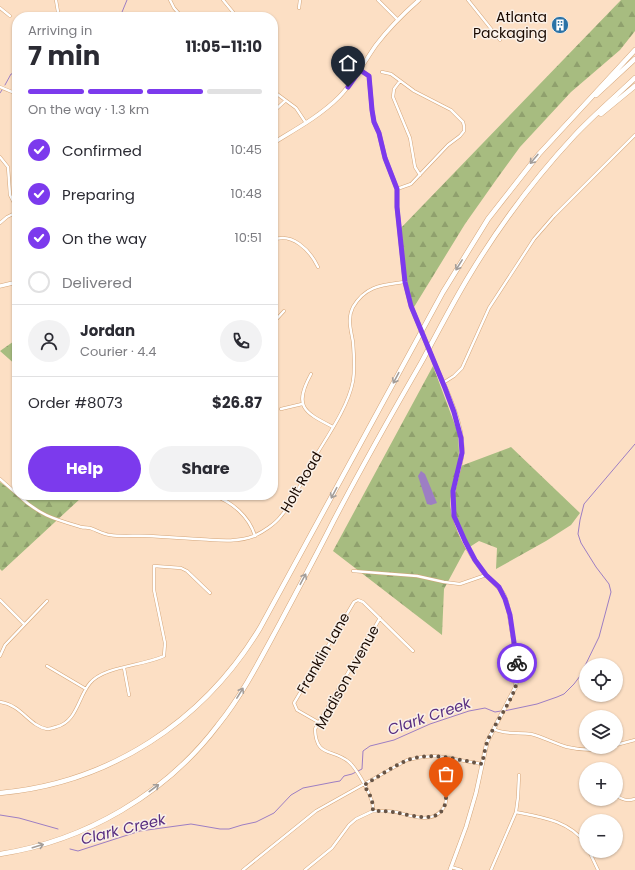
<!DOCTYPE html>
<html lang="en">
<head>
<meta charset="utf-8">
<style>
	body { margin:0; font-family:Poppins,sans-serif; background:#f2f2f3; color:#2b2b33; height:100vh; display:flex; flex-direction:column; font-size:15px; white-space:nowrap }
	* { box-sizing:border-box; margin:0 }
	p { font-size:13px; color:#7c7c81 }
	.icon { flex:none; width:22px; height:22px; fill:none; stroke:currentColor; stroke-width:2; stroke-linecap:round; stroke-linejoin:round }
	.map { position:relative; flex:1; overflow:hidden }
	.sheet { position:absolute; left:12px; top:12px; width:266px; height:488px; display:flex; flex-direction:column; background:#fff; border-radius:16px; box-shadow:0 1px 3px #0004 }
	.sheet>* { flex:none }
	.buttons { position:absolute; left:579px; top:658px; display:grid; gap:8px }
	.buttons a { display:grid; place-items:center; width:44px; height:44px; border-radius:50%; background:#fff; box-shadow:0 1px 3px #0004; font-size:20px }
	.pin { position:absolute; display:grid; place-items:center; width:34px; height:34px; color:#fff; margin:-41px -17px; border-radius:50% 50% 50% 0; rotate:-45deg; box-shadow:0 0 4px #0007 }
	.pin .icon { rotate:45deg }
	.courier { position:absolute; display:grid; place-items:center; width:40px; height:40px; margin:-20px; border:3px solid #7c3aed; border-radius:50%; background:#fff; color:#222; box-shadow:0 1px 5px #0007 }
	.headline em { font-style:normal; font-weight:700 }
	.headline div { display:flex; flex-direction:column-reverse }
	.headline { display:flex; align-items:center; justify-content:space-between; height:68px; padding:0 16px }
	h1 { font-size:26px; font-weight:700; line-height:30px }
	.bar { display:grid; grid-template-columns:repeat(4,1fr); gap:6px 4px; align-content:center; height:48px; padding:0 16px }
	.bar i { height:5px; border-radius:3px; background:#e1e1e2 }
	.bar .selected { background:#7c3aed }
	.bar p { grid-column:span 4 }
	.line { display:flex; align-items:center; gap:10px; padding:0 16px; border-top:1px solid #e1e1e2 }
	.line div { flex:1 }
	.round { display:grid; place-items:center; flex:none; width:42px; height:42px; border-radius:21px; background:#f2f2f3 }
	ol { padding:0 16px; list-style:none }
	li { display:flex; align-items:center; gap:12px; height:44px }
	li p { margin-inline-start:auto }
	li .icon { padding:4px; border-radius:50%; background:#7c3aed; color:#fff; stroke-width:4 }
	li:last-child { color:#7c7c81 }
	li i { width:22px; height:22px; border:2px solid #e1e1e2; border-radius:50% }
	.primary-button { display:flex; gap:8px; margin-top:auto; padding:8px 16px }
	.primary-button a { flex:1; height:46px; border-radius:24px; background:#7c3aed; color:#fff; font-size:16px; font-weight:700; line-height:46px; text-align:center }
	.primary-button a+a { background:#f2f2f3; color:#2b2b33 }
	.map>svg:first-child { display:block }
</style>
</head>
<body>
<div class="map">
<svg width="635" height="870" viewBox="0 0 635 870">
	<defs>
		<pattern id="forest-firs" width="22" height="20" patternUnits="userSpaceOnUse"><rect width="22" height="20" fill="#a7bc80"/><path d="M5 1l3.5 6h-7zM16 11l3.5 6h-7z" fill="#8fa06d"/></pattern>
	</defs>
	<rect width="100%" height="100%" fill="#fcdfc4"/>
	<path fill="url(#forest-firs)" d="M 621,0 L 635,0 L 635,31 L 620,50 L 571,92 L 520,147 L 496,180 L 465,224 L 411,312 L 398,231 Z
		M 17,339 L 17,366 L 0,351 Z
		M 433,366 L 458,433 L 459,451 L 458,467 L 511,447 L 580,513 L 571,525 L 546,541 L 496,569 L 497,548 L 479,541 L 465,550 L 444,589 L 442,635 L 333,551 Z
		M 0,482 L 17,495 L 143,495 L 139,500 L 81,498 L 2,571 L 0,569 Z"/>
	<path fill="#9d7ec3" d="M 421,471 L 425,474 L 437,503 L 431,505 L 427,504 L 418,476 Z"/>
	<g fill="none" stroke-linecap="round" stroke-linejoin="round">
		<path stroke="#9d7ec3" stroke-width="1" d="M 120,17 L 127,0
			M 5,85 L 11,74 L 17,73
			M 0,93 L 2,90
			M 504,711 L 537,704 L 557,697 L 564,694 L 574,684 L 580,676 L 599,637 L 611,592 L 609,584 L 596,567 L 581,543 L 578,534 L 580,520 L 584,504 L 635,444
			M 0,815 L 19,818 L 58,829
			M 70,849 L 78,851 L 140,831 L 191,824 L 220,829 L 229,829 L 242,825 L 256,822 L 274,813 L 291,795 L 303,788 L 334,782 L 340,781 L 344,776 L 352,774 L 362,769 L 363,751 L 370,746 L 394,740 L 430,724 L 469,711 L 485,708 L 495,712 L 501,711"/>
		<defs>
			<path id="street" d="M 56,0 L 58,12
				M 170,0 L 174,8 L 182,17
				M 223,0 L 237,17
				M 378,0 L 397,19
				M 468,0 L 500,40
				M 0,8 L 10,16
				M 299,8 L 300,0
				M 273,49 L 275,56 L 273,62
				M 382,72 L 391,74 L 414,91 L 451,110 L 463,122 L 464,126 L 464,131 L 460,136 L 448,145 L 411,184 L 397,189
				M 400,81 L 394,89 L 393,97 L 410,138 L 415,167 L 420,175
				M 0,87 L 17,94
				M 273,91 L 296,108 L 306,123
				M 273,112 L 285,101
				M 16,115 L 17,114
				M 0,157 L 8,167 L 10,195 L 17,209
				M 0,223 L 7,217 L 17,212
				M 273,240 C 292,232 310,250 318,267
				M 273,323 L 284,311
				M 311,374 C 293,407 304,412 333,427
				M 443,383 L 454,376 L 462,368 L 489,308 L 534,239 L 554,216 L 635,135
				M 281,409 L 302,404
				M 0,479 L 17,494
				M 18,495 C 39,515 54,519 81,527 C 84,528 87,527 90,528 C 97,530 102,534 110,535 C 123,537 136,535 149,536 C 165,537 181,538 197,539 C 216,540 236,543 254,536 C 263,532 275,524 281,516 C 295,500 302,480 312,462 C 326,438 348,408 353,381 C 355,368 354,355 353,342 C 351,330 347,319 353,307 C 366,285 383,285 405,282
				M 213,495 C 232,502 249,516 255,536
				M 353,571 L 417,576 L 444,582 L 460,584 L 486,575
				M 0,600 L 24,624
				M 0,656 L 5,645 L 47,601
				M 47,666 L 86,689
				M 124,668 L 129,695
				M 0,702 C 22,705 29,726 47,729 C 49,729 53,728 56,727 C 77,722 78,697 90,683 C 104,666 143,666 164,656 L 165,643 L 154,590 L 154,566 L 181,568 L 187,571 L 210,593
				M 318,722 L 297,710 L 294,703 L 354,602 L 358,600 L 363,602 L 413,651
				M 494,729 C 504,735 519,732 531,734 C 543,737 554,743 567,747 C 580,750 596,751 610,747
				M 616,745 L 635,740
				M 595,768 L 595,769
				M 616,795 C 622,800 627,801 635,799
				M 373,811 C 381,811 388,811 396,812 C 409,815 430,824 441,811 C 446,806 447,800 445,793
				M 516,812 C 542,817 570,821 586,844
				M 589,851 L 598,870
				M 451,867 L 461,870
				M 243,870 L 316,811 L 407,760 L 422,757 L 437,756 L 482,764
				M 305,870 L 332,848 L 349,825 L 356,819 L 373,811 C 373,807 373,802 371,799 C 368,789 356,768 349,762 C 332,748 316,758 315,729 L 380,618
				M 491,870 L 516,812 L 518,797 L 519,775"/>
			<path id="secondary" d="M 360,70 L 369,76 L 372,110 L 374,122 L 379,133 L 385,158 L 397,189 L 397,207 L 405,282 L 411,306
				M 273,143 C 296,129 320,116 339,97 C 354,82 364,62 376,45 C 389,28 403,14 419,0
				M 0,286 L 17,282
				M 437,369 C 448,393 464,427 462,453 C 460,474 448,494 454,516 C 460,536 472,559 486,575 C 493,582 499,586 504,595 C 510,609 510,622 513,637 C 514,647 516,657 518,667 L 518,674 L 515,688 L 487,742 L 476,793 L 466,827 L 450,870"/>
			<path id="highway" d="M 596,95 L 635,59
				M 601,114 L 635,86
				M 0,793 C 110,783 203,722 260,628 L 443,292 L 488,219 L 539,154 L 635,50
				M 0,854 C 85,841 166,794 218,725 C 243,694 261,658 280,623 C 298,589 316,556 333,522 C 361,468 391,415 421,363 C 437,334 452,304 469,276 C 499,226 535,178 575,135 C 594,115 615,97 635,78"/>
		</defs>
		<use href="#street" stroke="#d4a579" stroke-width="3.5"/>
		<use href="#secondary" stroke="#d4a579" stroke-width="4.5"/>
		<use href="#highway" stroke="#d4a579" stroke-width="5.5"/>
		<use href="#street" stroke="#fff" stroke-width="2.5"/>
		<use href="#secondary" stroke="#fff" stroke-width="3.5"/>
		<use href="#highway" stroke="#fff" stroke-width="4.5"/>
		<defs>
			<path id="secondary-bridge" d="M 411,306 L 437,369"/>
		</defs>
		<use href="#secondary-bridge" stroke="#d4a579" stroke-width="4.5" stroke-linecap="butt"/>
		<use href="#secondary-bridge" stroke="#fff" stroke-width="3.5"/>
	</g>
	<defs><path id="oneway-shaft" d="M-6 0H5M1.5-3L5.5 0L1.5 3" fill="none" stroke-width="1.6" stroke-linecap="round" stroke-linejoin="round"/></defs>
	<g stroke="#a39d99">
		<use href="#oneway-shaft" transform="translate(534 159) rotate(130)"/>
		<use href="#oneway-shaft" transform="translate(459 265) rotate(122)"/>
		<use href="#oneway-shaft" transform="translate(396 378) rotate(118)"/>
		<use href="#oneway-shaft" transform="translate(334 493) rotate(118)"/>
		<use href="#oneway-shaft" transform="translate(303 579) rotate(-62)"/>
		<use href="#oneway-shaft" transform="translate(240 693) rotate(-58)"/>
		<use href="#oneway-shaft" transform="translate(154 788) rotate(-37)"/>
		<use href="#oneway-shaft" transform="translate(38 846) rotate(-17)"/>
	</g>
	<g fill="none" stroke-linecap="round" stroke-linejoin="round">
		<path stroke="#685445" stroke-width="4" stroke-dasharray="0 7.2" d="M 446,798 C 444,826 416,816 398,813 C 390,811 382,811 373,811 L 372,799 L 364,785 C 378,777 393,766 408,760 C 431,751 458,760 482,764 C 484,756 485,747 488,740 C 498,715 523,691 517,663"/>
		<path stroke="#7c3aed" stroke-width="5" d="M 348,87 L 360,70 L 369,76 L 372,110 L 374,122 L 379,133 L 385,158 L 397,189 L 397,207 L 405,282 L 411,306 L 445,388 L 454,412 L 461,438 L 462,453 L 453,491 L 454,516 L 465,541 L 475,560 L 486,575 L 499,587 L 505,599 L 510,615 L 517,663"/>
	</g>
	<defs>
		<symbol id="building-disc" viewBox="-11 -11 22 22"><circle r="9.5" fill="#2a72a6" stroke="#faf0e7"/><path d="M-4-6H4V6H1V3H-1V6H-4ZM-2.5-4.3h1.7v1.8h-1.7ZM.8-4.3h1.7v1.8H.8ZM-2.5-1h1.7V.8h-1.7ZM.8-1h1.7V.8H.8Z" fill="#fff"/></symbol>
	</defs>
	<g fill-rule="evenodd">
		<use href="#building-disc" x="550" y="15" width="20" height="20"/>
	</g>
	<g text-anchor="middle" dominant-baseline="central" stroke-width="3" stroke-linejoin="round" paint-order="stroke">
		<g font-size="14" fill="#190900" stroke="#faf0e7" text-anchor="end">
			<text x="547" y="17">Atlanta<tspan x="547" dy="16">Packaging</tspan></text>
		</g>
		<g font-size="14" fill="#190900" stroke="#faf0e7">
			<text transform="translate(301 482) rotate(-60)">Holt Road</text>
			<text transform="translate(323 653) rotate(-60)">Franklin Lane</text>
			<text transform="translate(347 677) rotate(-61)">Madison Avenue</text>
		</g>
		<g font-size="15" font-style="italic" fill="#592f82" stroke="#faf0e7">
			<text transform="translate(429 716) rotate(-19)">Clark Creek</text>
			<text transform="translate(123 829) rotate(-14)">Clark Creek</text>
		</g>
	</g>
</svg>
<div class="buttons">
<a><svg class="icon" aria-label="locate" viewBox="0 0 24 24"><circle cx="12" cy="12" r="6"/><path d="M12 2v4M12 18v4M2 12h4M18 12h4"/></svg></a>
<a><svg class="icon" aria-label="layers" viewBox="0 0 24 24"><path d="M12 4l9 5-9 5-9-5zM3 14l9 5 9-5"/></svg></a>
<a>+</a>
<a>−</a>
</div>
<div class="pin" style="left:446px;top:798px;background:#ea580c"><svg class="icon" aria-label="bag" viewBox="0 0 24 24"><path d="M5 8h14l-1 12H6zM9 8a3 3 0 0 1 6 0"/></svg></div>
<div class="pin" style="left:348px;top:87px;background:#1f2937"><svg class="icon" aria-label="home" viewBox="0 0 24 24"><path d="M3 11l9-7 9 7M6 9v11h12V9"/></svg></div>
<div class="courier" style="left:517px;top:663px"><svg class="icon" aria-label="bike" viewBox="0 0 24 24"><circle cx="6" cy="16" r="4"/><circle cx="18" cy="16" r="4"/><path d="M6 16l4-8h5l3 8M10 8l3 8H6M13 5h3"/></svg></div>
<section class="sheet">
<div class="headline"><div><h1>7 min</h1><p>Arriving in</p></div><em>11:05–11:10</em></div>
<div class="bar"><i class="selected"></i><i class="selected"></i><i class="selected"></i><i></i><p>On the way · 1.3 km</p></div>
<ol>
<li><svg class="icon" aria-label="check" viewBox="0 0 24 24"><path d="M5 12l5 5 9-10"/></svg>Confirmed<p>10:45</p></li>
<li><svg class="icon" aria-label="check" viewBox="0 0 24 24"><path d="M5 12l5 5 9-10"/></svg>Preparing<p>10:48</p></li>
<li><svg class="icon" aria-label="check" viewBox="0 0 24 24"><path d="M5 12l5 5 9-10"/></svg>On the way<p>10:51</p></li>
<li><i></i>Delivered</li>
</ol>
<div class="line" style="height:72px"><a class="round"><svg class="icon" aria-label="person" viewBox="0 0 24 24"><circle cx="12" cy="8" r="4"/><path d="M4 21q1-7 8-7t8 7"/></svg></a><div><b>Jordan</b><p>Courier · 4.4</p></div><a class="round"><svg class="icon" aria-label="phone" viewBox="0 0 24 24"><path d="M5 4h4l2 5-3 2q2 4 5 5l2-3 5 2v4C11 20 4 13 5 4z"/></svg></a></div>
<div class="line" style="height:52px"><div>Order #8073</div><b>$26.87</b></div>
<div class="primary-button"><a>Help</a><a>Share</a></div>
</section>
</div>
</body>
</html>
